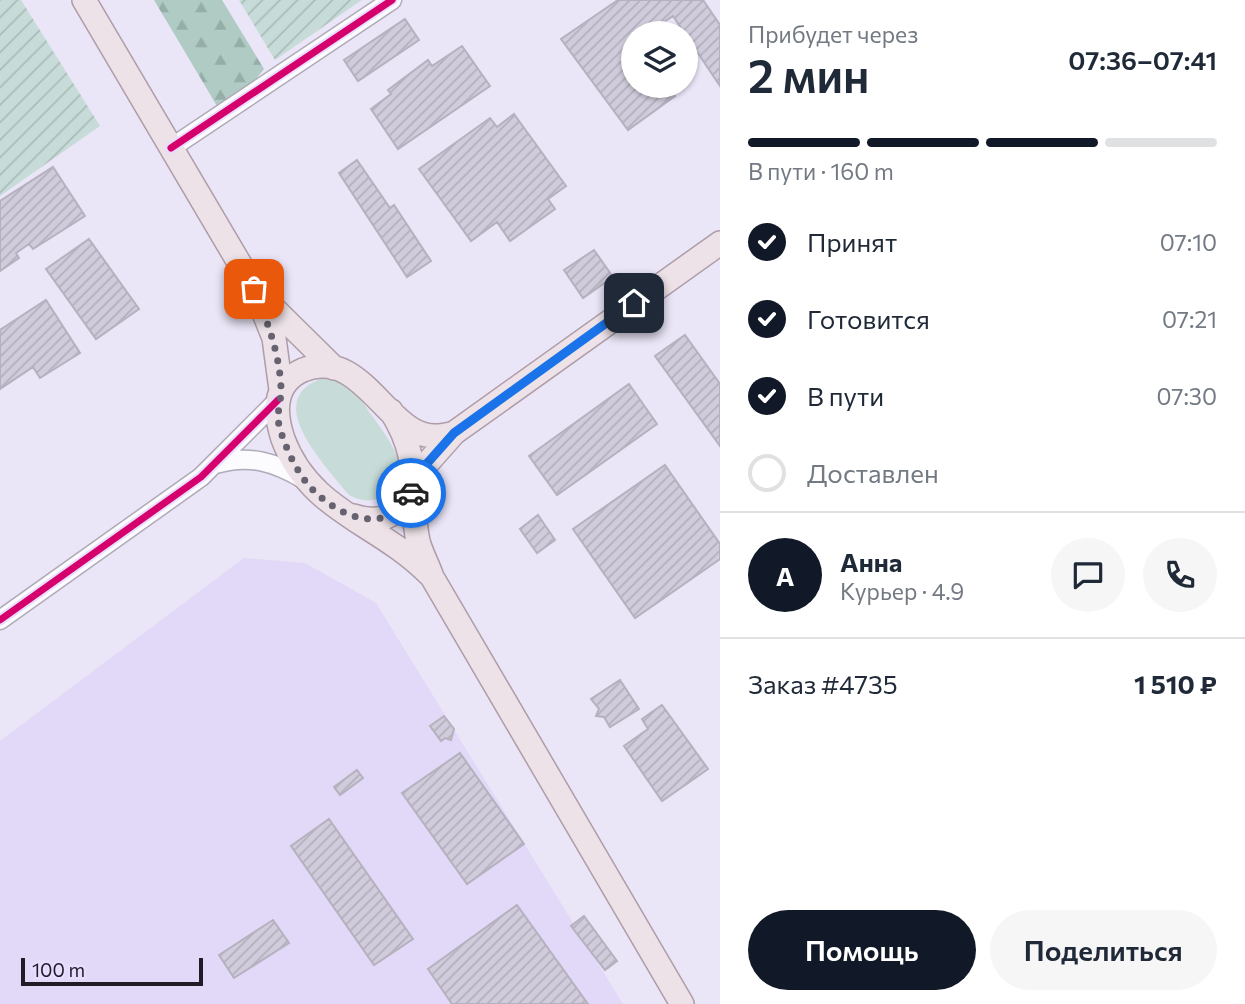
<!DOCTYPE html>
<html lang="ru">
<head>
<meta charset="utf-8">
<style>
	body { margin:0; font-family:Commissioner,sans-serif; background:#f6f6f7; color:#1f2937; height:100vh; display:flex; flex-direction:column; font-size:26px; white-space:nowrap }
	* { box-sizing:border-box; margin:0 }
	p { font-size:23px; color:#747a83 }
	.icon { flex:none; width:38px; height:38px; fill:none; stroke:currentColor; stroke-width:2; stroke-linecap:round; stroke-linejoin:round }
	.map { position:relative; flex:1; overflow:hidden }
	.drawer { display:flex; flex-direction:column; background:#fff; width:525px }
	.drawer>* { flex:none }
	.controls { position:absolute; left:621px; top:21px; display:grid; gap:14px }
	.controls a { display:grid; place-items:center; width:77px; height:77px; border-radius:50%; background:#fff; box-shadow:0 2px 5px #0004; font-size:35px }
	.scale { position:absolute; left:21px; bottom:18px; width:182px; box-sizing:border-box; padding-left:7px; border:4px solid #1f1b27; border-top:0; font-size:19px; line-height:24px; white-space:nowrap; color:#1f1b27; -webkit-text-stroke:5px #e7ddff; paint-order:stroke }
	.pin { position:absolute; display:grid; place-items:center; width:60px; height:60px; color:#fff; margin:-30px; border-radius:14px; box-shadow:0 4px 10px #0006 }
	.courier { position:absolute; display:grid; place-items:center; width:70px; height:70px; margin:-35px; border:5px solid #1a73e8; border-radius:50%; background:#fff; color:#222; box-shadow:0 2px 9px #0007 }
	.head em { font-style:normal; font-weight:600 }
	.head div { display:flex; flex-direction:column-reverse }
	.head { display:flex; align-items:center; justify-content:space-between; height:119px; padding:0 28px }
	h1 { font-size:46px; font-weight:600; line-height:52px }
	.bar { display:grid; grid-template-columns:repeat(4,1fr); gap:10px 7px; align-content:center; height:84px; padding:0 28px }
	.bar i { height:9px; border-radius:5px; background:#e0e1e3 }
	.bar .active { background:#111827 }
	.bar p { grid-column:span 4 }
	.line { display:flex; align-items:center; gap:18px; padding:0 28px; border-top:2px solid #e0e1e3 }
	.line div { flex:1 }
	.round { display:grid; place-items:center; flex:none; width:74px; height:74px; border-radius:37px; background:#f6f6f7 }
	ol { padding:0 28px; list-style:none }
	li { display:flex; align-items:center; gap:21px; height:77px }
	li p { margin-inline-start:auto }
	li .icon { padding:7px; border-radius:50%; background:#111827; color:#fff; stroke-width:4 }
	li:last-child { color:#747a83 }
	li i { width:38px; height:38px; border:4px solid #e0e1e3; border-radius:50% }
	.action { display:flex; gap:14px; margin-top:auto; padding:14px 28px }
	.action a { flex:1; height:80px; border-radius:42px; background:#111827; color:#fff; font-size:28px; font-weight:600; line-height:80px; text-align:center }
	.action a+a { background:#f6f6f7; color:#1f2937 }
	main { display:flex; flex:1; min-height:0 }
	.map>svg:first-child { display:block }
</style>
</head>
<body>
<main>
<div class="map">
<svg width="720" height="1004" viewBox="0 0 720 1004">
	<defs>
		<pattern id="forest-firs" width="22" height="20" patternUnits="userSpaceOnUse" patternTransform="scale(1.75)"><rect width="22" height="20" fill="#afcbc3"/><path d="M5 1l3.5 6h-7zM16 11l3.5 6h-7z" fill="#96aea8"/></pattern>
		<pattern id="garden-furrows" width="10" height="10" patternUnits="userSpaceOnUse" patternTransform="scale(1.75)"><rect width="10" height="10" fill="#c7dcd8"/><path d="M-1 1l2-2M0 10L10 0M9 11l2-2" fill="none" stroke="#aabcb9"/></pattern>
		<pattern id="building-hatch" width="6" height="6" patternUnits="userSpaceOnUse" patternTransform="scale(1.75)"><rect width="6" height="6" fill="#d1ccdc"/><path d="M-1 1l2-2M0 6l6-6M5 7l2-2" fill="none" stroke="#b3afbd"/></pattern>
	</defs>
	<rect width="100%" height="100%" fill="#eae5f7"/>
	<path fill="#e2d9f8" d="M 244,558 L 305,563 L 376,603 L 623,1004 L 0,1004 L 0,741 Z"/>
	<path fill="#c7dcd8" d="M 324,378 C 329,379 336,378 340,380 C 355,388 364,405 373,417 C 388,438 423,483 380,498 C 368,502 360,501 349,495 C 325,465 259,398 324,378 Z"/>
	<path fill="url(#forest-firs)" d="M 154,0 L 222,0 L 264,69 L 247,90 L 220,111 Z"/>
	<path fill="url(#garden-furrows)" d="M 0,0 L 21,0 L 100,126 L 0,196 Z
		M 239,0 L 362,0 L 275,60 Z"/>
	<path fill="url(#building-hatch)" stroke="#b5b1be" stroke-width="2" d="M 618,0 L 703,0 L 720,25 L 720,86 L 673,16 L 648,33 L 634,33 L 634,86 L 667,86 L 675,96 L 628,130 L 561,39 Z
		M 405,19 L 419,40 L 358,81 L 344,60 Z
		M 462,46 L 490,86 L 398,149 L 371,109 L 391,94 L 388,90 L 428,60 L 432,66 Z
		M 514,114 L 566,186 L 548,199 L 555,209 L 510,241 L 497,222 L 471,241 L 419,169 L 490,118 L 497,127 Z
		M 357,160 L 390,208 L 394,205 L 431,261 L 407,277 L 339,173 Z
		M 53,167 L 85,216 L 33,249 L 29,244 L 16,253 L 19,258 L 0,271 L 0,201 Z
		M 89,239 L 139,309 L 96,339 L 46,269 Z
		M 594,250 L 613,277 L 583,298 L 564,270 Z
		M 46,300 L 80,353 L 40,378 L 33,367 L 0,389 L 0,330 Z
		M 685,335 L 720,384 L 720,446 L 655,356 Z
		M 629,384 L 657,424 L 557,495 L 529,456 Z
		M 665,465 L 720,544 L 720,559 L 635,618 L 573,529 Z
		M 538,515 L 555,540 L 537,553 L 520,529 Z
		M 620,680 L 639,709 L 610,727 L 604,717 L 596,716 L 599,709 L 591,699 Z
		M 662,705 L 708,769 L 662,801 L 624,746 L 648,729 L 642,719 Z
		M 444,716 L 454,729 L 451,740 L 445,738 L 441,741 L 430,726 Z
		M 460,753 L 524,844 L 467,884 L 402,793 Z
		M 357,770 L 363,778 L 340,795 L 334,787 Z
		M 329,819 L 413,939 L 374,965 L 291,846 Z
		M 517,905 L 588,1004 L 452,1004 L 428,969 Z
		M 584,916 L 617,961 L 605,970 L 571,926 Z
		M 273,920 L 289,943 L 234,978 L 219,955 Z"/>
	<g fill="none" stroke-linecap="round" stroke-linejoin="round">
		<defs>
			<path id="minor" d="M 171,148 L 392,0
				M 216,464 C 249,454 275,462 305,480
				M 0,620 L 201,477 L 278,400"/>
			<path id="major" d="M 84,0 L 254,288 L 274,338 L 281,390
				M 261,296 L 334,368
				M 391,411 C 424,464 407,488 418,541 C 421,553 428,565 432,577 L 682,1004
				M 415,477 L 454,433 L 720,243
				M 354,516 C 383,526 402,513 414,486
				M 429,574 C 379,523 310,512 283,439 C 279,427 276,415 278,402 C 280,388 289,376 303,370 C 353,350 378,410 413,430 C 427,438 439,437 454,433"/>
		</defs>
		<use href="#minor" stroke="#afabb8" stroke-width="21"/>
		<use href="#major" stroke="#ae9da8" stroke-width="26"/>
		<use href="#minor" stroke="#fcfbfe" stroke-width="18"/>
		<use href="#major" stroke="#ece2e7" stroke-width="23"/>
		<defs>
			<path id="cycleway" d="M 171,148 L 392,0
				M 0,620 L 201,477 L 278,400"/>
		</defs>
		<use href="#cycleway" stroke="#e7ddff" stroke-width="11"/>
		<use href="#cycleway" stroke="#d6006c" stroke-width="7"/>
	</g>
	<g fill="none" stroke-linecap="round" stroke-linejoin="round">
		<path stroke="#666270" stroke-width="7" stroke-dasharray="0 12.6" d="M 254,289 C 267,321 279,351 281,387 C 282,401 275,413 280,429 C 286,448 294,466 306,482 C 332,515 387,540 411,493"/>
		<path stroke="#1a73e8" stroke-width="9" d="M 411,493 L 415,477 L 454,433 L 634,303"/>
	</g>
</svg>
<div class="controls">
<a><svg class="icon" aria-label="layers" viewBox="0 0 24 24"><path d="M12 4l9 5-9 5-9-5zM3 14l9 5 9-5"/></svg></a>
</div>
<div class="scale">100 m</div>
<div class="pin" style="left:254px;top:289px;background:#ea580c"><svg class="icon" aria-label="bag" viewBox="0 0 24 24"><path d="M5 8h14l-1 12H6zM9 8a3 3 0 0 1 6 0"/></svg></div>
<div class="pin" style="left:634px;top:303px;background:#1f2937"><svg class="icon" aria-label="home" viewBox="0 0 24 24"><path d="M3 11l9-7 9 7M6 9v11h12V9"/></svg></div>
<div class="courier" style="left:411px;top:493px"><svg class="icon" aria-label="car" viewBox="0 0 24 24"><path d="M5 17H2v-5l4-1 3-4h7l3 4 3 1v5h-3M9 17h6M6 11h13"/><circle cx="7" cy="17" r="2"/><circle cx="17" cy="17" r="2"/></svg></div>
</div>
<section class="drawer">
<div class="head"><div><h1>2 мин</h1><p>Прибудет через</p></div><em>07:36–07:41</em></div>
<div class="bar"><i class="active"></i><i class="active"></i><i class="active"></i><i></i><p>В пути · 160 m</p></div>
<ol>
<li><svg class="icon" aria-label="check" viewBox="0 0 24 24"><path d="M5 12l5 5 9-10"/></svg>Принят<p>07:10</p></li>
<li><svg class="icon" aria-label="check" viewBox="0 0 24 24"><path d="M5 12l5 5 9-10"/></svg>Готовится<p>07:21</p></li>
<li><svg class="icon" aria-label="check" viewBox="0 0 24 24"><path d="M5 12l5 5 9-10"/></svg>В пути<p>07:30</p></li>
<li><i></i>Доставлен</li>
</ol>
<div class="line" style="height:126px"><b class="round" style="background:#111827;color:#fff">А</b><div><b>Анна</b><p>Курьер · 4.9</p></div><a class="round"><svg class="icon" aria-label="chat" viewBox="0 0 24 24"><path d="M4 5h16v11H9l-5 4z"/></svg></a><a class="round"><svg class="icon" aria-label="phone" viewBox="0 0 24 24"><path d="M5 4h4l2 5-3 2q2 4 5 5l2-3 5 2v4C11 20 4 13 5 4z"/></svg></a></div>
<div class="line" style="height:91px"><div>Заказ #4735</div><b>1 510 ₽</b></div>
<div class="action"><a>Помощь</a><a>Поделиться</a></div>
</section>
</main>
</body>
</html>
